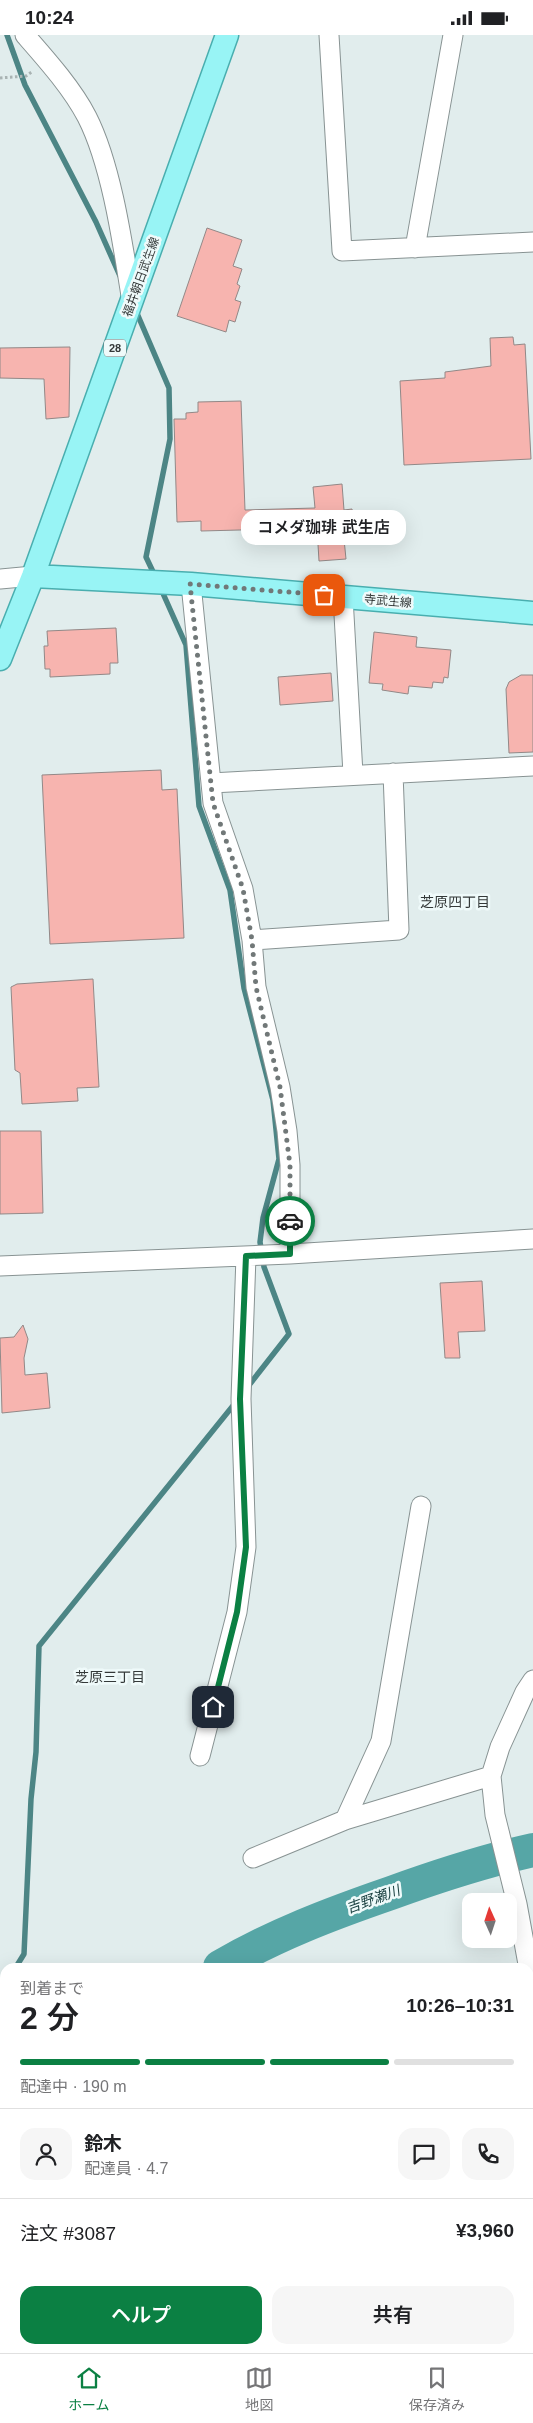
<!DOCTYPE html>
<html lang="ja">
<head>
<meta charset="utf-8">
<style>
	body { margin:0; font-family:Helvetica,"Noto Sans JP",sans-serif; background:#f6f6f6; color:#202124; height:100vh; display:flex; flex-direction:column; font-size:19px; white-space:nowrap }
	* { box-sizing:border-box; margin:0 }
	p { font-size:16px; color:#757577 }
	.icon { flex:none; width:28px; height:28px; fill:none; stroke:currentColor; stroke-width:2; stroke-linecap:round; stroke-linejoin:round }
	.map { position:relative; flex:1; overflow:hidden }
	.sheet { position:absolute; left:0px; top:1928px; width:534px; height:391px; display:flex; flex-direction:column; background:#fff; border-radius:15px 15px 0 0; box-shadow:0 5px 20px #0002 }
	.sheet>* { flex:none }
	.needle { width:32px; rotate:357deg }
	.fabs { position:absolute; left:462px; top:1858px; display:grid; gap:10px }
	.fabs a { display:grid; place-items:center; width:55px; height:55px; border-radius:10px; background:#fff; box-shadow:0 5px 20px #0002; font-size:25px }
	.pin { position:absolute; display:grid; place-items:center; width:42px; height:42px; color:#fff; margin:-21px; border-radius:10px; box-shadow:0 2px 8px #0006 }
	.courier { position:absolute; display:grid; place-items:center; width:50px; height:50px; margin:-25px; border:4px solid #0b8043; border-radius:50%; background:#fff; color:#222; box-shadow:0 1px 6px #0007 }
	.bubble { position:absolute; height:35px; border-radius:15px; background:#fff; box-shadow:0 5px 20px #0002; font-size:16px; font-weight:600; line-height:35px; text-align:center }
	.headline em { font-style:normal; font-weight:600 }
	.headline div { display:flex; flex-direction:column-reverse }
	.headline { display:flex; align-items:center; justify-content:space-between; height:85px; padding:0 20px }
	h1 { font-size:32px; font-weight:600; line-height:38px }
	.bar { display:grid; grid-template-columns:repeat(4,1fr); gap:8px 5px; align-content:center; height:60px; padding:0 20px }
	.bar i { height:6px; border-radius:4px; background:#e0e0e0 }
	.bar .current { background:#0b8043 }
	.bar p { grid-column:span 4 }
	.line { display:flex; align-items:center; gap:12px; padding:0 20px; border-top:1px solid #e0e0e0 }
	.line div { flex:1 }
	.round { display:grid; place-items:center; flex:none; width:52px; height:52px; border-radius:15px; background:#f6f6f6 }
	.cta { display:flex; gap:10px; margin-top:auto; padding:10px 20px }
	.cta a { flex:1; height:58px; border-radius:15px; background:#0b8043; color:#fff; font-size:20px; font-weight:600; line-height:58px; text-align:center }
	.cta a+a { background:#f6f6f6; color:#202124 }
	.status { display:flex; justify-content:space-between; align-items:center; height:35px; padding:0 25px; background:#fff; direction:ltr }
	.status svg { height:14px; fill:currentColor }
	.tab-bar { display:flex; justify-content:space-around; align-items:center; height:70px; border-top:1px solid #e0e0e0; background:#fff; font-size:14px; color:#757577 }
	.tab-bar a { display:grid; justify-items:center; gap:2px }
	.tab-bar .current { color:#0b8043 }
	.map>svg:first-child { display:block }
</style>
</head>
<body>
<div class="status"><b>10:24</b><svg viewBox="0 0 49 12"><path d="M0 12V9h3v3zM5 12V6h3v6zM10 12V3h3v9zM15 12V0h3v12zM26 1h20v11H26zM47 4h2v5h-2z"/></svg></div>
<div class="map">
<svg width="533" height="2318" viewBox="0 0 533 2318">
	<rect width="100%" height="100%" fill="#e1eded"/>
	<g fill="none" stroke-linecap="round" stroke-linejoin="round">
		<path stroke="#4c8585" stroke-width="5.5" d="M 7,0 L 25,50 L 96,187 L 120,241
			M 136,276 L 169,353 L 170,404 L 146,522 L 155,541
			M 161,554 L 186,610 L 199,771 L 230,855 L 244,953 L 273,1065 L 279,1124 L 263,1183 L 260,1207 L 264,1232 L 289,1299 L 246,1354
			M 16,1932 L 24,1919 L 31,1764 L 36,1717 L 39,1611 L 236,1367
			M 0,1969 L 5,1958"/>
		<path stroke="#56a6a6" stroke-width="34" d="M 220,1932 C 275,1900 330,1879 391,1858 C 438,1841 484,1826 533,1815
			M 0,2061 L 5,2058"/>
	</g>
	<path fill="#f7b4af" stroke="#928887" d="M 207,193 L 242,205 L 233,231 L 242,234 L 237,249 L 240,251 L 235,265 L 241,267 L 235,287 L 229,285 L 226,297 L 177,281 Z
		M 513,302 L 514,310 L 525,309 L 531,424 L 404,430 L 400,346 L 445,343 L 445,337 L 491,331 L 490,303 Z
		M 70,312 L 69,382 L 46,384 L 44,344 L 0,343 L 0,313 Z
		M 241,366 L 245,475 L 315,473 L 313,452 L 342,449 L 344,475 L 352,474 L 355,503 L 344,504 L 346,524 L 319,526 L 317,493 L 201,496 L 201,486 L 177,487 L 174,384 L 186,384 L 186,378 L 198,377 L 198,367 Z
		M 116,593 L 118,628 L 110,628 L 110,639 L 50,642 L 50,634 L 45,634 L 44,611 L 48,611 L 47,596 Z
		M 374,597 L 417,602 L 416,612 L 451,615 L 448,643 L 444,642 L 443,648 L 433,647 L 432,653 L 409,651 L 408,659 L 382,655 L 383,649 L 369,648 Z
		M 331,638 L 333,666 L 280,670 L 278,642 Z
		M 521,640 L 533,640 L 533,717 L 509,718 L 506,654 L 509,647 Z
		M 161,735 L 162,755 L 177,754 L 184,903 L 50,909 L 42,740 Z
		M 93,944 L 99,1052 L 77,1053 L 78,1066 L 22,1069 L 20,1038 L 15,1035 L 11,952 L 17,949 Z
		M 0,1096 L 41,1096 L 43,1178 L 0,1179 Z
		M 482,1246 L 485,1296 L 458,1297 L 460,1323 L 445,1323 L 440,1248 Z
		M 23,1290 L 28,1304 L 24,1323 L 25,1340 L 47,1338 L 50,1373 L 2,1378 L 0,1303 L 14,1302 Z"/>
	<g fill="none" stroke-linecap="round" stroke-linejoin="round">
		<defs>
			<path id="minor" d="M 25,0 C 46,24 72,53 87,82 C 112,131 123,211 132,267
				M 329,0 L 342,216 L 533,207
				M 415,213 L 453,0
				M 0,544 L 33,541
				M 191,549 L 213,768 L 243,854 L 252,905 L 256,952 L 280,1052 L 287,1096 L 290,1130 L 290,1219
				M 343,562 L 353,739
				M 211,748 L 533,731
				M 252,905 L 399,895 L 393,738
				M 0,1231 L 290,1219 L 533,1204
				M 200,1721 L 237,1577 L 246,1512 L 241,1364 L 246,1221
				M 345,1785 L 381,1706 L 421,1471
				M 253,1823 L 345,1785 L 491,1741
				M 529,2097 L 530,1940 L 517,1869 L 495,1780 L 491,1741 L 500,1712 L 525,1657 L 533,1645
				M 0,2212 L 5,2213
				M 529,2257 L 533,2256
				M 529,2272 L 532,2318
				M 0,2277 L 5,2279
				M 185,2314 L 185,2318"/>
			<path id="major" d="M 33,541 L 191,549 L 533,578
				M 0,624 L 33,541 L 227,0"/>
		</defs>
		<use href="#minor" stroke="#889393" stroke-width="21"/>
		<use href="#major" stroke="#49aeaf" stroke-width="25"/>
		<path stroke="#a9b3b3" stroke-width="3" stroke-dasharray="2.5 2.5" stroke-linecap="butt" d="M 0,43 L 26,41 L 33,36"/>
		<use href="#minor" stroke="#fff" stroke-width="19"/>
		<use href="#major" stroke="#98f4f5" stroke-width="22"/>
	</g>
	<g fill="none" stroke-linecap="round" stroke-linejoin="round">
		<path stroke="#717878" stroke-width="5" stroke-dasharray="0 9" d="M 290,1186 L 290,1130 L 280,1052 L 256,952 L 252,905 L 243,854 L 213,768 L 190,549 L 324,560"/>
		<path stroke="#0b8043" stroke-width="6" d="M 213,1672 L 237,1577 L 246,1512 L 240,1364 L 246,1221 L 290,1219 L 290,1186"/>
	</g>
	<g text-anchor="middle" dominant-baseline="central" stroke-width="5" stroke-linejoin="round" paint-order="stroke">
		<rect fill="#effafa" stroke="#6c7373" stroke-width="1" x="104" y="304.5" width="22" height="17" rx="4"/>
		<g font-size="11" font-weight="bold" fill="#343939">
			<text x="115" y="313">28</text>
		</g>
		<g font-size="12" fill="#343939" stroke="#effafa">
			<text transform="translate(141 242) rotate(-70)">福井朝日武生線</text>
			<text transform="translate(388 566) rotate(5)">寺武生線</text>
		</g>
		<g font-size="14" fill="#343939" stroke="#effafa">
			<text x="455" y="867">芝原四丁目</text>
			<text x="110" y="1642">芝原三丁目</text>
		</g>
		<g font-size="14" font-style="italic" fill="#1a4141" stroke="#effafa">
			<text transform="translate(373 1864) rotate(-20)">吉野瀬川</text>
		</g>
	</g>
</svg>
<div class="fabs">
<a><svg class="needle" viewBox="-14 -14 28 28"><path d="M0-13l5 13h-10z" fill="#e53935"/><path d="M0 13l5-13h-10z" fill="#757577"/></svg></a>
</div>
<div class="pin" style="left:324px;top:560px;background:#ea580c"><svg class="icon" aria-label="bag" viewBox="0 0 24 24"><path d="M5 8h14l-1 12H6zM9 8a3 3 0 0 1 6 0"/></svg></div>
<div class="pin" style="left:213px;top:1672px;background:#1f2937"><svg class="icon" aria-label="home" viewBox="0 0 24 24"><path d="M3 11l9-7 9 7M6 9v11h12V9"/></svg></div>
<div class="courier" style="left:290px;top:1186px"><svg class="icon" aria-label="car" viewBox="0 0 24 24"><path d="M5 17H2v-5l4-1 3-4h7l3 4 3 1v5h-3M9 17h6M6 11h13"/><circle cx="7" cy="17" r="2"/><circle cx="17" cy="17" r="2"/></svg></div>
<div class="bubble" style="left:241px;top:475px;width:165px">コメダ珈琲 武生店</div>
<section class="sheet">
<div class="headline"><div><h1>2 分</h1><p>到着まで</p></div><em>10:26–10:31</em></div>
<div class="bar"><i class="current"></i><i class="current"></i><i class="current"></i><i></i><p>配達中 · 190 m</p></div>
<div class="line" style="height:90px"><a class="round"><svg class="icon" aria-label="person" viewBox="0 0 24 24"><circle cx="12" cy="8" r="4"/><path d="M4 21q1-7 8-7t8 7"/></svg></a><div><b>鈴木</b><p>配達員 · 4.7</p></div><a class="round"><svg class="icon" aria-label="chat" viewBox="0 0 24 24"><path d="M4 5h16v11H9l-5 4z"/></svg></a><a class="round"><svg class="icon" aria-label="phone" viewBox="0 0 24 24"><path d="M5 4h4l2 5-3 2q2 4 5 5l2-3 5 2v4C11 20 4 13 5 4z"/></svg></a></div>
<div class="line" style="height:65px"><div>注文 #3087</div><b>¥3,960</b></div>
<div class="cta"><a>ヘルプ</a><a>共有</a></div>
</section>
</div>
<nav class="tab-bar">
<a class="current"><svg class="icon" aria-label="home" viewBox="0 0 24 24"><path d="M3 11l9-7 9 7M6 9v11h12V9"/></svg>ホーム</a>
<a><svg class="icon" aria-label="map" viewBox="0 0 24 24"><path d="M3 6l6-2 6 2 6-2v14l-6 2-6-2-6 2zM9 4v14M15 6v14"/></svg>地図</a>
<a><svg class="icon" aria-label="saved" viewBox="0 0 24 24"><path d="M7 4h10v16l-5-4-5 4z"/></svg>保存済み</a>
</nav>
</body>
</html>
